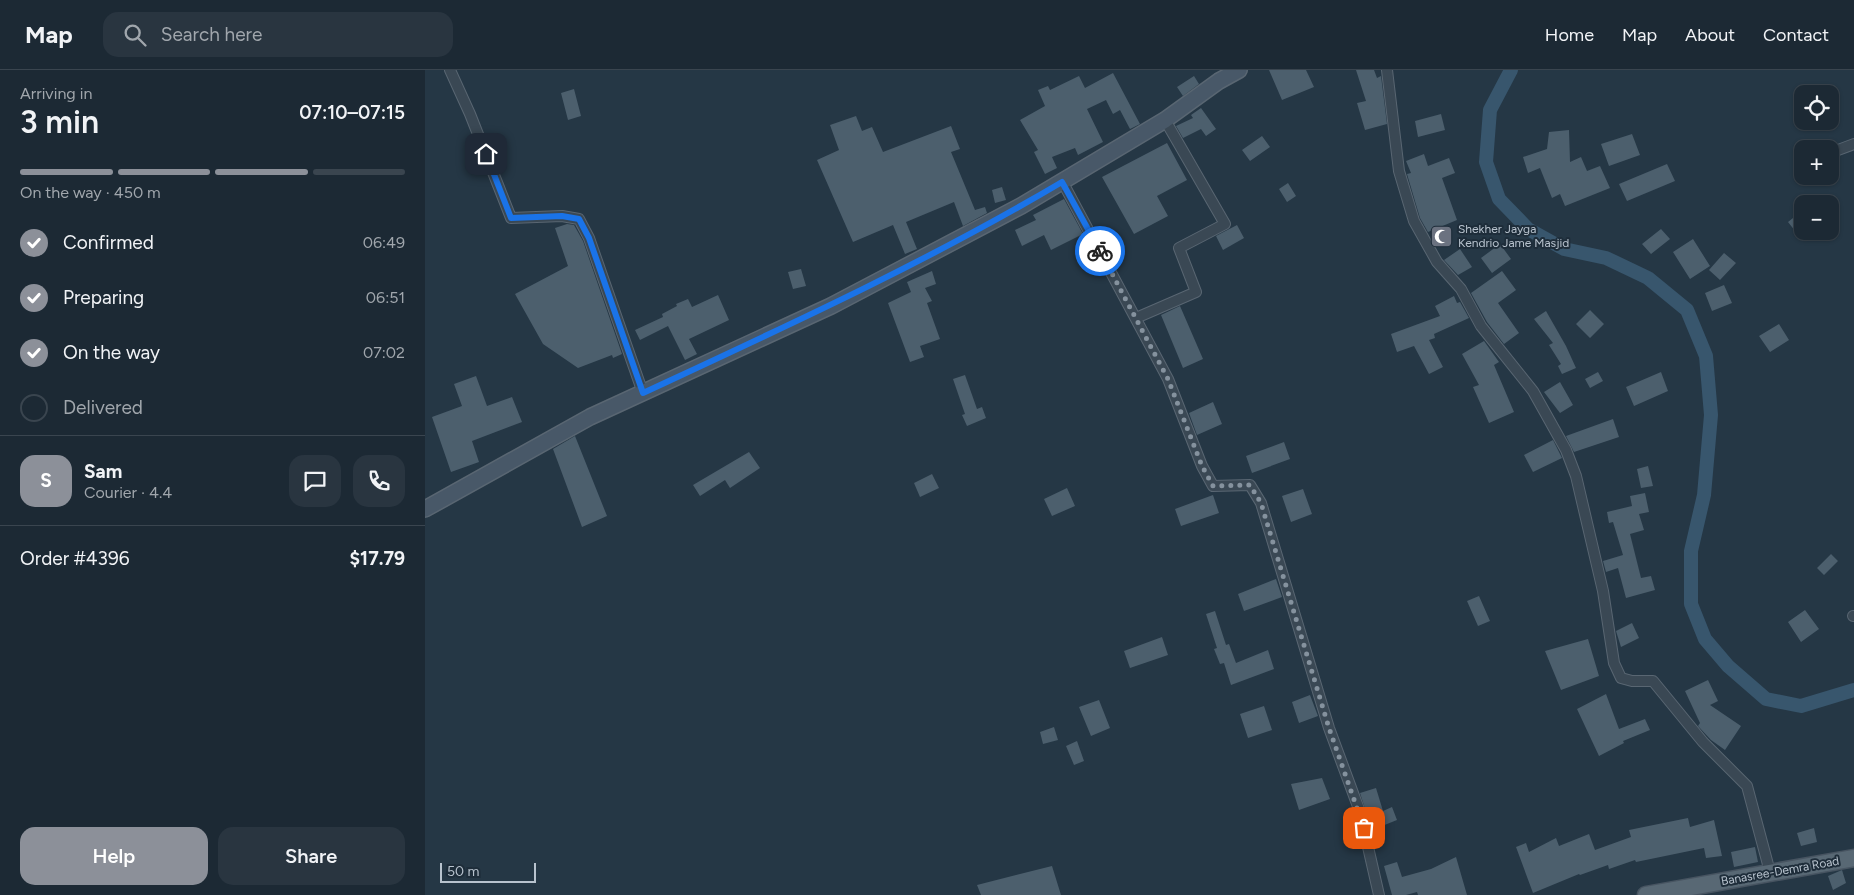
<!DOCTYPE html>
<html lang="en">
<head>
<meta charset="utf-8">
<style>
	body { margin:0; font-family:Figtree,sans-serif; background:#293540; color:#f1f3f6; height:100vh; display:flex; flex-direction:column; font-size:19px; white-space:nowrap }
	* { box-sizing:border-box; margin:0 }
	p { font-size:16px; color:#a0a6ac }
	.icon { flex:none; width:28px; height:28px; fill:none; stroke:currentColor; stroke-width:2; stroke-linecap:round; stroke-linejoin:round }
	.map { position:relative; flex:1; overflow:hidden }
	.sheet { display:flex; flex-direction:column; background:#1c2934; width:425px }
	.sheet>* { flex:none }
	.buttons { position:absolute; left:1369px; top:15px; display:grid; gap:10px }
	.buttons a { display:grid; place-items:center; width:45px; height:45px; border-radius:10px; background:#1c2934; box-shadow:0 1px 4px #0004,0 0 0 1px #3a454f; font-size:25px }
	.scale { position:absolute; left:15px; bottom:12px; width:96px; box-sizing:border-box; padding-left:5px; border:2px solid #b8c3ce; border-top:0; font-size:14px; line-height:18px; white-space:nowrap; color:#b8c3ce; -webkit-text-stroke:4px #1e2d3a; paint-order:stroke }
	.pin { position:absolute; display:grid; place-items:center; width:42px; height:42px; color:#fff; margin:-21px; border-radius:10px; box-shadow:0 2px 8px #0006 }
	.courier { position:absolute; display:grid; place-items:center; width:50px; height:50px; margin:-25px; border:4px solid #1a73e8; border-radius:50%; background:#fff; color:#222; box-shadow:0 1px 6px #0007 }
	.overview em { font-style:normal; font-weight:600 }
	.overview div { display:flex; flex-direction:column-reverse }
	.overview { display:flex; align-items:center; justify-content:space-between; height:85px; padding:0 20px }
	h1 { font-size:32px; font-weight:600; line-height:38px }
	.bar { display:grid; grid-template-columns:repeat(4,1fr); gap:8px 5px; align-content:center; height:60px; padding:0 20px }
	.bar i { height:6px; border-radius:4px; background:#3a454f }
	.bar .current { background:#8c9099 }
	.bar p { grid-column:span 4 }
	.line { display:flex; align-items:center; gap:12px; padding:0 20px; border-top:1px solid #3a454f }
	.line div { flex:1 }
	.round { display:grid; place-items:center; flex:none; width:52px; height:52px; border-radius:15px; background:#293540 }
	ol { padding:0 20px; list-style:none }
	li { display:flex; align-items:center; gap:15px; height:55px }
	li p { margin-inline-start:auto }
	li .icon { padding:5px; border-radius:50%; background:#8c9099; color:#fff; stroke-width:4 }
	li:last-child { color:#a0a6ac }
	li i { width:28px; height:28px; border:2px solid #3a454f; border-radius:50% }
	.cta { display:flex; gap:10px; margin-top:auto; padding:10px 20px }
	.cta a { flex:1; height:58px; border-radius:15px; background:#8c9099; color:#fff; font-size:20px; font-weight:600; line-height:58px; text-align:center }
	.cta a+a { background:#293540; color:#f1f3f6 }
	header { display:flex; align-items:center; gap:30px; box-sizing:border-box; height:70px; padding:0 25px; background:#1c2934; border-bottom:1px solid #3a454f }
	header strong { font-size:24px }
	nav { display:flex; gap:28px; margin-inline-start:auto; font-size:18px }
	.search { width:350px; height:45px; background:#293540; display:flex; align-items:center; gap:12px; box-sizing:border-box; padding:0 18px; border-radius:15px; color:#a0a6ac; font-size:19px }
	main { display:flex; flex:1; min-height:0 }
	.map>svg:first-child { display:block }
</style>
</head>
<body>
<header>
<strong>Map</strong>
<div class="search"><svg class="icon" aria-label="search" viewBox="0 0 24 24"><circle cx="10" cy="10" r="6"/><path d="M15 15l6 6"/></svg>Search here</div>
<nav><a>Home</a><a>Map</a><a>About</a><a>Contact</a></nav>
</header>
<main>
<section class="sheet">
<div class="overview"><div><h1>3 min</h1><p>Arriving in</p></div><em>07:10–07:15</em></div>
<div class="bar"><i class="current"></i><i class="current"></i><i class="current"></i><i></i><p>On the way · 450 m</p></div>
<ol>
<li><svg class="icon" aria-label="check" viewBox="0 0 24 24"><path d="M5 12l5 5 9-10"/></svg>Confirmed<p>06:49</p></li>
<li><svg class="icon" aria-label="check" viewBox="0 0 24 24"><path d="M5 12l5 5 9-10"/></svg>Preparing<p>06:51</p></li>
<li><svg class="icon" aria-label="check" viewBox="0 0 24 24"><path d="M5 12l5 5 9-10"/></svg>On the way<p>07:02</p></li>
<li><i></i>Delivered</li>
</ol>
<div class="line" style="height:90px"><b class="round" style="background:#8c9099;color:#fff">S</b><div><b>Sam</b><p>Courier · 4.4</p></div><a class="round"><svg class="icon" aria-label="chat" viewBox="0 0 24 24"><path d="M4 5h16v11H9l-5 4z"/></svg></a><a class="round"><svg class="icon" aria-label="phone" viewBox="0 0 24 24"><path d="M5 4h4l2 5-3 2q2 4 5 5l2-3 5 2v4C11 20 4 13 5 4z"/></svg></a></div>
<div class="line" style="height:65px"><div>Order #4396</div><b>$17.79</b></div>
<div class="cta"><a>Help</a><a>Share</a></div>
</section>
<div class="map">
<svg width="1429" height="825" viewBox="0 0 1429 825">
	<rect width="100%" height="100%" fill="#253745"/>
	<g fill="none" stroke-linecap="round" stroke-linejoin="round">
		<path stroke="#38566d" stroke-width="14" d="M 1086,0 L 1065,40 L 1061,92 L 1074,129 L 1103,159 L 1139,179 L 1181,188 L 1223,208 L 1262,240 L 1281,286 L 1286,345 L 1279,425 L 1266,481 L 1266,534 L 1280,569 L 1303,596 L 1341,629 L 1376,636 L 1429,620"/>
	</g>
	<path fill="#4c5f6d" d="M 844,0 L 881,0 L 889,17 L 857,30 Z
		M 931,0 L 949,0 L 952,8 L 956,6 L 962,54 L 940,60 L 932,33 L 941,31 Z
		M 688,3 L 715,54 L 705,59 L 695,40 L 688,44 L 681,30 L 662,39 L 678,72 L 653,85 L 650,78 L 627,87 L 632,98 L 620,104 L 609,82 L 613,80 L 595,50 L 620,36 L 613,20 L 623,16 L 625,20 L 654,6 L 660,18 Z
		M 769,6 L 774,14 L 758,26 L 752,17 Z
		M 149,19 L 156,46 L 143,50 L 136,23 Z
		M 776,38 L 791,59 L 781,66 L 776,59 L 758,68 L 751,56 L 768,48 L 766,45 Z
		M 1016,44 L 1020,60 L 993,67 L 990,51 Z
		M 431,46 L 437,61 L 447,57 L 458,82 L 526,56 L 535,79 L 526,82 L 550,140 L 560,137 L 562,143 L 538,156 L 529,132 L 481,152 L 492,179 L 480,184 L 468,155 L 428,172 L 392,90 L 414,80 L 405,55 Z
		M 1144,60 L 1145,92 L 1156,87 L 1162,101 L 1175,96 L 1185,118 L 1140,136 L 1135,124 L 1127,128 L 1115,98 L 1103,103 L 1098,87 L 1122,79 L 1124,62 Z
		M 1207,64 L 1215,85 L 1184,96 L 1176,74 Z
		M 837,66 L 845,77 L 825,91 L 817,80 Z
		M 742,73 L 762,110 L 732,126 L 743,146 L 709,164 L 677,107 Z
		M 999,84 L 1003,96 L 1024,88 L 1030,103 L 1017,108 L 1032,150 L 1003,162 L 995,148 L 982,104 L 986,103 L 981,91 Z
		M 1242,94 L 1250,111 L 1202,131 L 1194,114 Z
		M 863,113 L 871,126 L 862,132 L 854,119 Z
		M 577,117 L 581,130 L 570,133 L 567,120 Z
		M 639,129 L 658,164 L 626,180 L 619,165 L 597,176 L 590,160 L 611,150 L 608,145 Z
		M 1378,140 L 1378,171 L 1363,152 Z
		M 142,154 L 149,155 L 158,171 L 197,284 L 188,288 L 187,285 L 153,298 L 118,274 L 90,224 L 143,196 L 130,158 Z
		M 812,155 L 819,168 L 798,180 L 791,166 Z
		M 1236,159 L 1245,169 L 1226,184 L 1217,174 Z
		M 1268,169 L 1285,196 L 1265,209 L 1248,182 Z
		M 1075,174 L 1086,189 L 1067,203 L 1056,188 Z
		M 1035,179 L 1047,197 L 1033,205 L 1019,190 Z
		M 1299,183 L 1311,193 L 1295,210 L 1284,200 Z
		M 376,199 L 381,216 L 368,219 L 363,202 Z
		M 507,201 L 511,214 L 500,218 L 507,231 L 502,233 L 515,269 L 495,276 L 499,287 L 485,292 L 463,233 L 486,222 L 482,212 Z
		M 1077,201 L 1091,220 L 1073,233 L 1094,263 L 1079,274 L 1062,252 L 1046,223 Z
		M 1299,215 L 1307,233 L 1287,241 L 1280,223 Z
		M 293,225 L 304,250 L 264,269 L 272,284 L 260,290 L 243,256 L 215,270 L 210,260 L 238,247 L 237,244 L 252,236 L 251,234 L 263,229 L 267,237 Z
		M 1029,226 L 1032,233 L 1035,232 L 1044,248 L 1009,264 L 1010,268 L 1004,270 L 1018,297 L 1004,304 L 989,276 L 972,282 L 966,264 L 1015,246 L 1010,236 Z
		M 755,236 L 778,289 L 758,298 L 736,245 Z
		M 1165,240 L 1179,254 L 1165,268 L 1151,254 Z
		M 1121,241 L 1141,276 L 1151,298 L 1137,304 L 1133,296 L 1136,294 L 1124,275 L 1128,273 L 1109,249 Z
		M 1354,254 L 1364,270 L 1345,282 L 1334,266 Z
		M 1059,271 L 1074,292 L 1069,295 L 1089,342 L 1064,353 L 1048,317 L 1054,315 L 1037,284 Z
		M 1173,302 L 1178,311 L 1165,318 L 1160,309 Z
		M 1236,302 L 1243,321 L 1209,336 L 1201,317 Z
		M 540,305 L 552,339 L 557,337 L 561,348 L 542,356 L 537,345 L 540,344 L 528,309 Z
		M 51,306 L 62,336 L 87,327 L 97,352 L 47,371 L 54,392 L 26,402 L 7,347 L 37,336 L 29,314 Z
		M 1135,312 L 1148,335 L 1135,343 L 1119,322 Z
		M 788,332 L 797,354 L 772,365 L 764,343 Z
		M 1188,349 L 1194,367 L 1149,382 L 1141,366 Z
		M 150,366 L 182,446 L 157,457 L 128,379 Z
		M 1128,370 L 1137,388 L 1108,402 L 1099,385 Z
		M 859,372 L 865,389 L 827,403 L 821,386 Z
		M 324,382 L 335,398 L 305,418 L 300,410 L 275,426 L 268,415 Z
		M 1223,396 L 1228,416 L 1216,418 L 1212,399 Z
		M 507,404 L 514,418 L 495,427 L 489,413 Z
		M 642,418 L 650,436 L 627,446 L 619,429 Z
		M 878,419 L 887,444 L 866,452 L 857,426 Z
		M 1220,423 L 1224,442 L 1214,444 L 1219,460 L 1205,464 L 1216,508 L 1226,506 L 1230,520 L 1201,528 L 1193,498 L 1181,502 L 1178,491 L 1198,485 L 1188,452 L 1184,453 L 1182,442 L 1207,436 L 1205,426 Z
		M 788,425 L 794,443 L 756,456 L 750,439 Z
		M 1406,484 L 1413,491 L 1399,505 L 1392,498 Z
		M 851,509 L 857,527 L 819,541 L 813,524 Z
		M 1054,526 L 1065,551 L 1053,556 L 1042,531 Z
		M 1380,540 L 1394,559 L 1376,572 L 1363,552 Z
		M 790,541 L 801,575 L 804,574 L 811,593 L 843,580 L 849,599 L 806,615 L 799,593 L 795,594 L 789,579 L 792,578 L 781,544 Z
		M 1207,553 L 1214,568 L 1196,577 L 1191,561 Z
		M 737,567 L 743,585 L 705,598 L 699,581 Z
		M 1163,569 L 1174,606 L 1136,620 L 1120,581 Z
		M 1283,610 L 1293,631 L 1285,635 L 1316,656 L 1300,680 L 1286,670 L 1273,656 L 1275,653 L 1260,621 Z
		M 1181,624 L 1194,659 L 1220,649 L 1225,660 L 1198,671 L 1199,673 L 1174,686 L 1152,639 Z
		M 885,625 L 893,646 L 874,653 L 867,632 Z
		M 674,630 L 685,658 L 666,666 L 654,637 Z
		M 839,636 L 847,660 L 823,668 L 815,644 Z
		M 629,657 L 633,670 L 618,674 L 615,662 Z
		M 652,671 L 659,691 L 649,695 L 641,676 Z
		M 897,708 L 905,729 L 874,740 L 866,714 Z
		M 951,718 L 958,741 L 967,737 L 972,750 L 947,760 L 935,723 Z
		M 1263,748 L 1265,757 L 1289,750 L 1297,786 L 1281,788 L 1279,778 L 1211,792 L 1210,790 L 1184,799 L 1183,795 L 1155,805 L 1154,804 L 1108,823 L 1091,777 L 1101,773 L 1104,782 L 1131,768 L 1134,776 L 1164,764 L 1170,780 L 1206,767 L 1204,760 Z
		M 1389,758 L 1392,772 L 1376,776 L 1372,763 Z
		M 1330,777 L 1333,792 L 1309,797 L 1306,782 Z
		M 1031,787 L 1042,825 L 993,825 L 992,822 L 981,825 L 967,825 L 959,796 L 972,792 L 977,807 L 1006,799 Z
		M 627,796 L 636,825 L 556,825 L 552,815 Z
		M 1417,800 L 1421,813 L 1408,820 L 1403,806 Z"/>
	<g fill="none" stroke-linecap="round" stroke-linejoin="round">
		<defs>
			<path id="minor" d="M 25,0 L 45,44 L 86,148 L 137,146 L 154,149 L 164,168 L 218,323
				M 962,0 L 974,101 L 989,151 L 1012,192 L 1036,219 L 1056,256 L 1108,321 L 1141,380 L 1151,406 L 1178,521 L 1189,593 L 1196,608 L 1207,611 L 1228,611 L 1278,672 L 1322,716 L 1345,802
				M 1405,83 L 1429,74
				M 637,111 L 743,309 L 777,396 L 788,416 L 825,415 L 836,433 L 904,658 L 935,742 L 954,825
				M 711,248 L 771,222 L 754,178 L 800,154 L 740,50
				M 1428,546 L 1429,546"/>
			<path id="secondary" d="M 0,439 L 165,347 L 406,236 L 596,136 L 740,50 L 794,11 L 814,0"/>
			<path id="primary" d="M 1221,825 L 1429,788"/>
		</defs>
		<use href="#minor" stroke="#596672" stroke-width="12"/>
		<use href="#secondary" stroke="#596672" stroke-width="18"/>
		<use href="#primary" stroke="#475461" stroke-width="19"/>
		<use href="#minor" stroke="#3a4854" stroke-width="10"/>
		<use href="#secondary" stroke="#485868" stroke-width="15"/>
		<use href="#primary" stroke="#586874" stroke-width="16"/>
	</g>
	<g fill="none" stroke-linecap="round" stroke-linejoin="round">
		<path stroke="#85929e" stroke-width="5" stroke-dasharray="0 9" d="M 675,181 L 743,309 L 777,396 L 788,416 L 825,415 L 836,433 L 904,658 L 939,758"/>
		<path stroke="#1a73e8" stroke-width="6" d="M 61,84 L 86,148 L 137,146 L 154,149 L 164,168 L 218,323 C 360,257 502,192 637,112 L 675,181"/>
	</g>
	<defs>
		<symbol id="mosque-square" viewBox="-11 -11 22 22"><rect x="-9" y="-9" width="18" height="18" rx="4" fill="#6b7280" stroke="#1e2d3a"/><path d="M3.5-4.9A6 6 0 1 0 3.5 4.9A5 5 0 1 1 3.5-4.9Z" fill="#fff"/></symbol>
	</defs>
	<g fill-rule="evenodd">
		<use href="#mosque-square" x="1004" y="154" width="25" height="25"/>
	</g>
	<g text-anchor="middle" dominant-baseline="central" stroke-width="4" stroke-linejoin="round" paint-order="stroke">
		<g font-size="12" fill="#b8c3ce" stroke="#1e2d3a" text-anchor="start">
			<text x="1033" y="159">Shekher Jayga<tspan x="1033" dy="14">Kendrio Jame Masjid</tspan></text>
		</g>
		<g font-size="12" fill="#b8c3ce" stroke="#1e2d3a">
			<text transform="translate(1355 801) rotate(-10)">Banasree-Demra Road</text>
		</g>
	</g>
</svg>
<div class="buttons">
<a><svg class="icon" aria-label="locate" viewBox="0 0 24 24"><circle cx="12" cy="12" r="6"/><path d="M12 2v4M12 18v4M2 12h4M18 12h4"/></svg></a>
<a>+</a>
<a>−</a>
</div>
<div class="scale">50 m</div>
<div class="pin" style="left:939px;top:758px;background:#ea580c"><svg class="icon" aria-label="bag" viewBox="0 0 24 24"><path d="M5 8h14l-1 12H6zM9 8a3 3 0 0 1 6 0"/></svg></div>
<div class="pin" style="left:61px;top:84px;background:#1f2937"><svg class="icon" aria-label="home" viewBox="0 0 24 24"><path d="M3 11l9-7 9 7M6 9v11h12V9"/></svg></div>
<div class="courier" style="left:675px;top:181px"><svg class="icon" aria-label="bike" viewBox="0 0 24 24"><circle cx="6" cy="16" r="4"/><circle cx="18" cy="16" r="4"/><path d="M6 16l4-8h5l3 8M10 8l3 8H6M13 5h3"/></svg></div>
</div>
</main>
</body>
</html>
